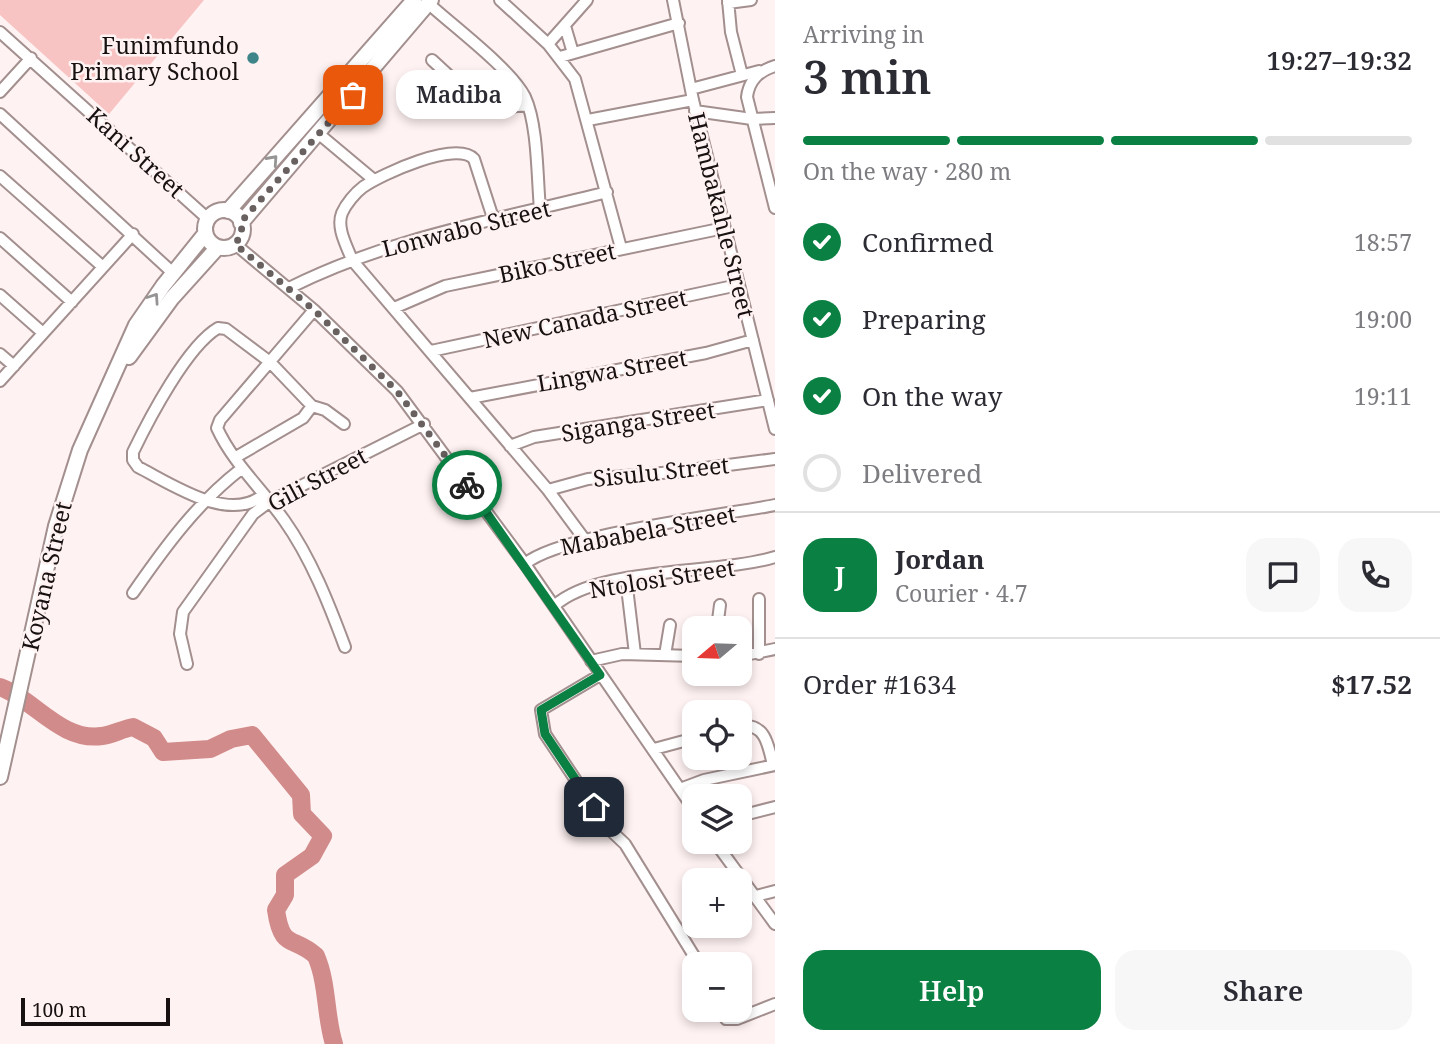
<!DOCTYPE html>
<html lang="en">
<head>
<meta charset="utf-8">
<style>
	body { margin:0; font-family:"Noto Serif",serif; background:#f7f7f7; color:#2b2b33; height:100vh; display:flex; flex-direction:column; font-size:26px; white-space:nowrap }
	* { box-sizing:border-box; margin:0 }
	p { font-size:23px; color:#7c7c81 }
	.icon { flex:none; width:38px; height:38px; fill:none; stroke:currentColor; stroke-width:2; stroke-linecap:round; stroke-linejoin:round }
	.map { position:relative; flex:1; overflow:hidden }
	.side { display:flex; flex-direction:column; background:#fff; width:665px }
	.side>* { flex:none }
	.needle { width:46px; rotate:251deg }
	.buttons { position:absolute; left:682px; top:616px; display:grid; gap:14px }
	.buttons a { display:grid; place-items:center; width:70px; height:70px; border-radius:14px; background:#fff; box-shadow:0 4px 10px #0003; font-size:35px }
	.scale { position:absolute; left:21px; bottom:18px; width:149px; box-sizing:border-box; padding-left:7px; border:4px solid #181111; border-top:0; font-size:19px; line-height:24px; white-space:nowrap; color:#181111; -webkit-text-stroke:5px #fff2f2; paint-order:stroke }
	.pin { position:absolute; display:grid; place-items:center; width:60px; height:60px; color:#fff; margin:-30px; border-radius:14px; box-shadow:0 4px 10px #0006 }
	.courier { position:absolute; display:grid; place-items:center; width:70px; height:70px; margin:-35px; border:5px solid #0b8043; border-radius:50%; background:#fff; color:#222; box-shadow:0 2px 9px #0007 }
	.bubble { position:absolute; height:49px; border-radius:21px; background:#fff; box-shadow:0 4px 10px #0003; font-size:23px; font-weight:600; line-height:49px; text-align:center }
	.overview em { font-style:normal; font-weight:600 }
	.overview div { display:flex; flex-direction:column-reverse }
	.overview { display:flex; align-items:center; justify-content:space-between; height:119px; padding:0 28px }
	h1 { font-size:46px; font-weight:600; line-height:52px }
	.bar { display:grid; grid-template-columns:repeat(4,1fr); gap:10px 7px; align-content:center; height:84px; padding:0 28px }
	.bar i { height:9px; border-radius:5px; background:#e1e1e2 }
	.bar .on { background:#0b8043 }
	.bar p { grid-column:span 4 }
	.line { display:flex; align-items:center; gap:18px; padding:0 28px; border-top:2px solid #e1e1e2 }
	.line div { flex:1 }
	.round { display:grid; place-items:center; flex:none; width:74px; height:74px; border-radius:21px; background:#f7f7f7 }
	ol { padding:0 28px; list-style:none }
	li { display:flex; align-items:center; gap:21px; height:77px }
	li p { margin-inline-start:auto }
	li .icon { padding:7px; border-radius:50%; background:#0b8043; color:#fff; stroke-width:4 }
	li:last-child { color:#7c7c81 }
	li i { width:38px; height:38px; border:4px solid #e1e1e2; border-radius:50% }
	.button { display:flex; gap:14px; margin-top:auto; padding:14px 28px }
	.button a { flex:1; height:80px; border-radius:21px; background:#0b8043; color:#fff; font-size:28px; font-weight:600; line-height:80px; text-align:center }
	.button a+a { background:#f7f7f7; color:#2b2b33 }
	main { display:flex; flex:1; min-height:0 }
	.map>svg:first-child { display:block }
</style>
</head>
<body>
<main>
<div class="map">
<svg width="775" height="1044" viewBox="0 0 775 1044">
	<rect width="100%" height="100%" fill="#fff2f2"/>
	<path fill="#f8c4c3" d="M 0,0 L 204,0 L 109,114 L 0,15 Z"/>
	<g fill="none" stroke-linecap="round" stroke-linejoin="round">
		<path stroke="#d18b8a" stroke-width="18" d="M 0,687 C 34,699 61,742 102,736 C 112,735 122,729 133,727 L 154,738 L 163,752 L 210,749 L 231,739 L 252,735 L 301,795 L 302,814 L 323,836 L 312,856 L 285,875 L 285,895 L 276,910 C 282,951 293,935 316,956 C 328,984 325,1015 334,1044"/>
		<defs>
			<path id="minor" d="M 500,0 L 548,44 L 575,79 L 621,248
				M 673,0 L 693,100 L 775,429
				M 728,0 L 731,32 L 742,75
				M 428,3 C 453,26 511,69 525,97 C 538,125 537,177 540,209
				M 728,3 L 751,0
				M 565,26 L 573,53
				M 0,32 L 208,219
				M 548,44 L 587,0
				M 560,57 L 679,23
				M 432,60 L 485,109 L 528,105
				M 775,66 C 759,71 749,80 747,97 L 775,208
				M 691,89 L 759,71
				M 0,92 L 31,58
				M 695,111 L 752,119 L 775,118
				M 0,114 L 173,273
				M 588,120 L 693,100
				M 319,134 L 374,180
				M 0,176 L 103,267
				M 493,218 L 474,159 C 456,140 382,174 363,187 C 355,193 346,204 342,213 C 336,228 347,246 352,260 L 548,490 L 585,540
				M 0,238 L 72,302
				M 235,244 L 314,310 L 397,391 L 525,564 L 695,811
				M 289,288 C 391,237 497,220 607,192
				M 0,295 L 43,333
				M 394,308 L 445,286 L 724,228
				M 314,310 L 220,420 L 217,428 C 233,463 262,489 284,520 C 311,558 329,604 345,647
				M 431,351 L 738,285
				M 0,354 L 14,366
				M 0,381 L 133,234
				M 470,398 L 706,353 L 753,340
				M 312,406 L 325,410 L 344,424
				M 510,446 L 534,437 L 768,400
				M 236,457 L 303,418 L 312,406 L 270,362 L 226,329 L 218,328 C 187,346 149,419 133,452 L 133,460 L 138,467 C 170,483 229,524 263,495
				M 548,490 L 588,479 L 674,472 L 775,459
				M 525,564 C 558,535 724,515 775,505
				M 626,579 L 635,654
				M 133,593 C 165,547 197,503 241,469
				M 554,606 C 598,566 715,575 775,557
				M 717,628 L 720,605
				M 759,654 L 759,599
				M 665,655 L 670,625
				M 740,656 L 775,649
				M 591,661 L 622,654 L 695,656
				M 187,664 L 180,634 L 183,612 L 253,514 L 269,502 L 424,424
				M 600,675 L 541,710 L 545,734 L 607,827 L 625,844 L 699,964
				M 740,726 C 766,723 768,745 773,765
				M 654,749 L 695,738
				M 680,789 L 704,780 L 775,765
				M 740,816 L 775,807
				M 715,842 L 775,924
				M 756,896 L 775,891
				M 721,1010 L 726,1019 L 737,1019 L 775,1004"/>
			<path id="major" d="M205 229a19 19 0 1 1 38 0a19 19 0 1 1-38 0Z
				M 228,211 L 414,0
				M 241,223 L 431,0
				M 129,357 L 172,298 L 218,247
				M 0,777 L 56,526 L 80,450 L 136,325 L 163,286 L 205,234"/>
		</defs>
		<use href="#minor" stroke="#a28f8e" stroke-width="14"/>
		<use href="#major" stroke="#a28f8e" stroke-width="18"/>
		<use href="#minor" stroke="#fff" stroke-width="10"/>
		<use href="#major" stroke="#fff" stroke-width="14"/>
	</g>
	<defs><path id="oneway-chevron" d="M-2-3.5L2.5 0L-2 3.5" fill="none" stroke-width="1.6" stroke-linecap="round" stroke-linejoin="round" transform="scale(1.75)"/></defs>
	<g stroke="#979494">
		<use href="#oneway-chevron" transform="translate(273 160) rotate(-48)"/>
		<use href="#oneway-chevron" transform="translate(154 298) rotate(-56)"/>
	</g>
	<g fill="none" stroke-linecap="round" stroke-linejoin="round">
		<path stroke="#696060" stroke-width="7" stroke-dasharray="0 12.6" d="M 353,95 L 241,222 L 242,234 L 235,244 L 314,310 L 397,391 L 467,485"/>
		<path stroke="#0b8043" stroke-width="9" d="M 467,485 L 600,675 L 541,710 L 545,734 L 594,807"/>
	</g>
	<circle fill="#3d8589" stroke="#fff2f2" stroke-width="2.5" cx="253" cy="58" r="7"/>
	<g text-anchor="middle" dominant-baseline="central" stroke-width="5" stroke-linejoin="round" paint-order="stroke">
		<g font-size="23" fill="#181111" stroke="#fff2f2" text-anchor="end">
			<text x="239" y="45">Funimfundo<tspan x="239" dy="26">Primary School</tspan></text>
		</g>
		<g font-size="23" fill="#181111" stroke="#fff2f2">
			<text transform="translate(136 152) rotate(42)">Kani Street</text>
			<text transform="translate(722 215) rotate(76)">Hambakahle Street</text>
			<text transform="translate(466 228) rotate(-14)">Lonwabo Street</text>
			<text transform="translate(557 262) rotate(-12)">Biko Street</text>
			<text transform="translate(585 318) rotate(-12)">New Canada Street</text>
			<text transform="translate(612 370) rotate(-10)">Lingwa Street</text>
			<text transform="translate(638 421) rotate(-9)">Siganga Street</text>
			<text transform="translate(661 471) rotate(-6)">Sisulu Street</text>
			<text transform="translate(317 479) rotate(-28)">Gili Street</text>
			<text transform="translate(648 530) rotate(-11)">Mababela Street</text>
			<text transform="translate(46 576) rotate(-77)">Koyana Street</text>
			<text transform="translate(662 578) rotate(-9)">Ntolosi Street</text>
		</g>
	</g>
</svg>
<div class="buttons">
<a><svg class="needle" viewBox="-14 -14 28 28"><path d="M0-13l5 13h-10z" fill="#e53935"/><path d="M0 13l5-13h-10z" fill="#7c7c81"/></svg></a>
<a><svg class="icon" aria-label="locate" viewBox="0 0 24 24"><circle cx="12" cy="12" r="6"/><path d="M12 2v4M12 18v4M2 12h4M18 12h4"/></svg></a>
<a><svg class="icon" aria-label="layers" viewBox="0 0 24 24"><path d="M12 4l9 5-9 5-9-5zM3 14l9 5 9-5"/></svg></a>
<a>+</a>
<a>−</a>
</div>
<div class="scale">100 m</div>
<div class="pin" style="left:353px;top:95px;background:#ea580c"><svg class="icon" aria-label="bag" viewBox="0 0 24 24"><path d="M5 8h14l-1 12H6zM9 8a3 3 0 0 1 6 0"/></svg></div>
<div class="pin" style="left:594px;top:807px;background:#1f2937"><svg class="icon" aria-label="home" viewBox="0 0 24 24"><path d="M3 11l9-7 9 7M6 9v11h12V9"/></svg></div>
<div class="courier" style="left:467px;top:485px"><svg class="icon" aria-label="bike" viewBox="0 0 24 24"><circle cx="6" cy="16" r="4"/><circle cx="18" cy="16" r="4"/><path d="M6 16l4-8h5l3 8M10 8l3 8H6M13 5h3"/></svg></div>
<div class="bubble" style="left:396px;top:70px;width:126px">Madiba</div>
</div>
<section class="side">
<div class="overview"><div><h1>3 min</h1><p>Arriving in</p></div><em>19:27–19:32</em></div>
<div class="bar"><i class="on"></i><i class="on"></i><i class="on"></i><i></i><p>On the way · 280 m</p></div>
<ol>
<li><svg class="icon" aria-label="check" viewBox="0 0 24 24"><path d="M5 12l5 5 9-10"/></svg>Confirmed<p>18:57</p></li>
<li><svg class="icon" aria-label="check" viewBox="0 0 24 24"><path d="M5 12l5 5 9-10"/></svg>Preparing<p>19:00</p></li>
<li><svg class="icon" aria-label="check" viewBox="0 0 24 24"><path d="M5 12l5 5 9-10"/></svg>On the way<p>19:11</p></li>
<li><i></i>Delivered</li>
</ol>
<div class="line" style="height:126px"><b class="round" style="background:#0b8043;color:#fff">J</b><div><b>Jordan</b><p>Courier · 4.7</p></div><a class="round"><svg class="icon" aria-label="chat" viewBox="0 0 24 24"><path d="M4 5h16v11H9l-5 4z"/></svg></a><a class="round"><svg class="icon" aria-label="phone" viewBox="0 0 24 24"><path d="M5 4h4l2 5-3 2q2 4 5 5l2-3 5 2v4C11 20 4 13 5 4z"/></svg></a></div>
<div class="line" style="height:91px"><div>Order #1634</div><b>$17.52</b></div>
<div class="button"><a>Help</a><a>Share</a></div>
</section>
</main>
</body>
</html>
